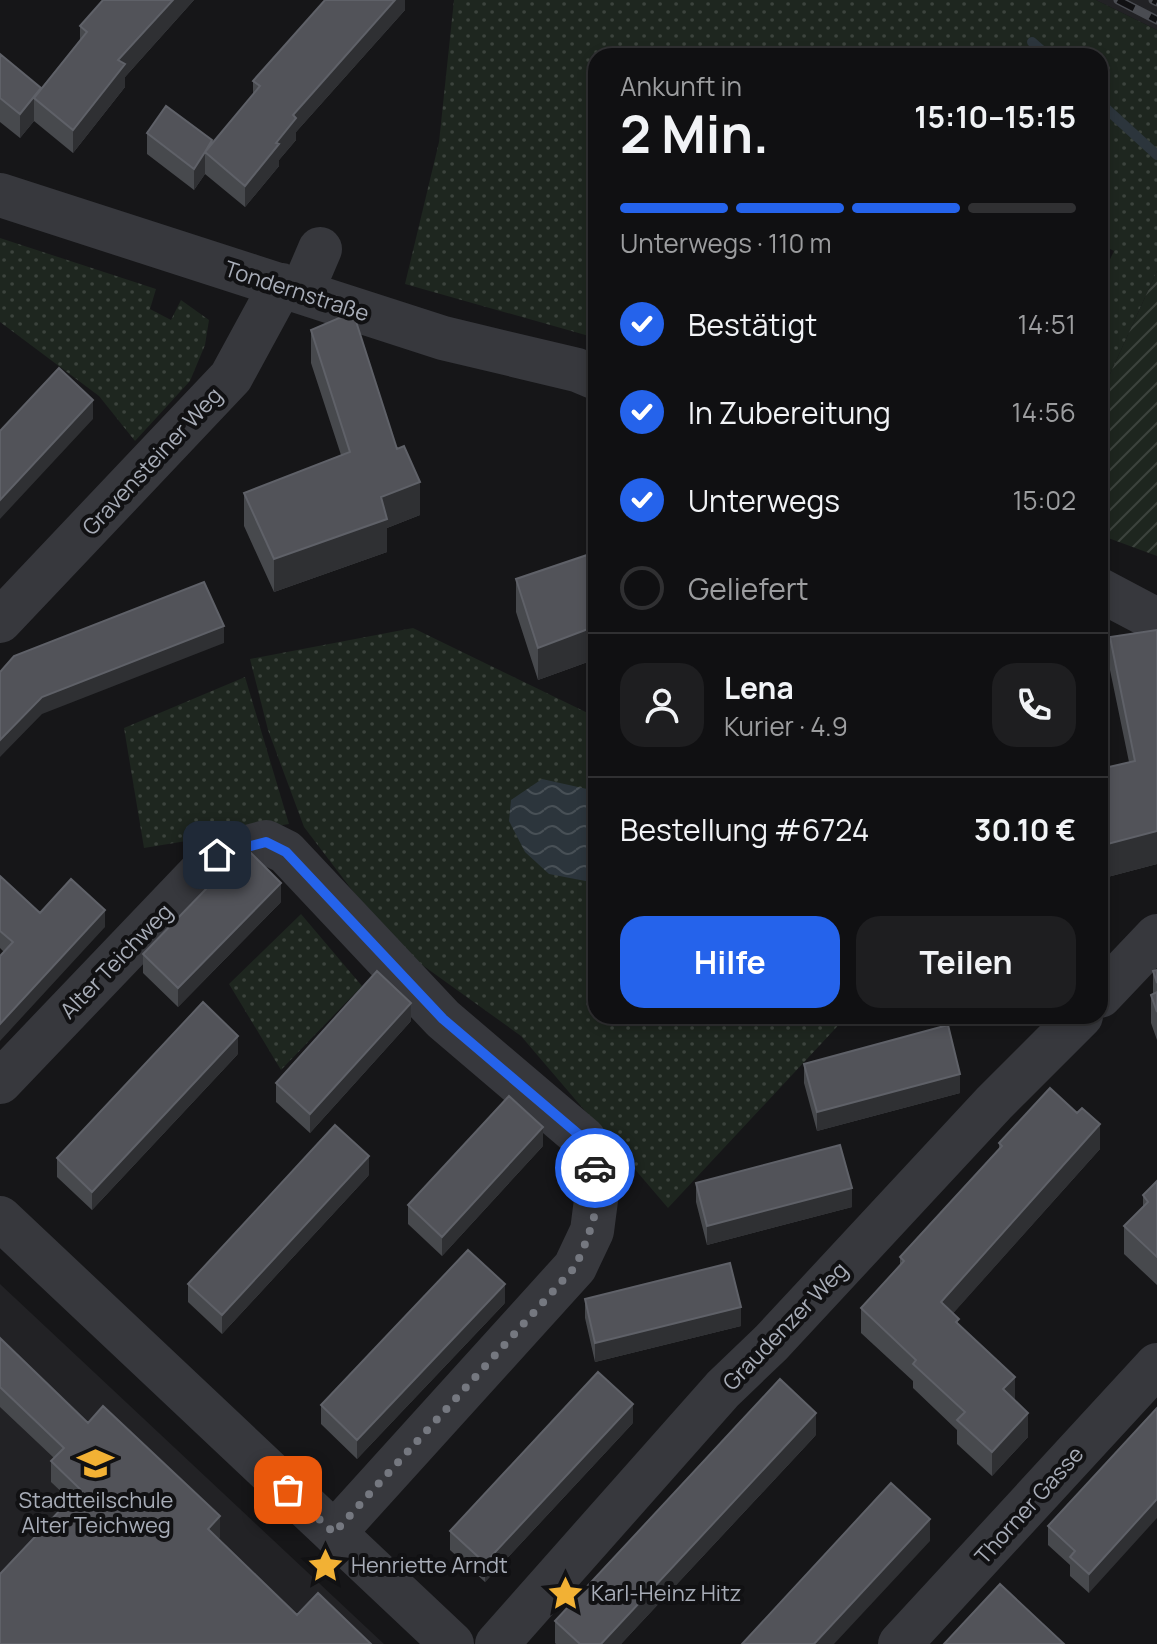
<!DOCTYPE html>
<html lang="de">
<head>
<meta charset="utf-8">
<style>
	body { margin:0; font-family:Manrope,sans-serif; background:#1e1e20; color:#f1f3f6; height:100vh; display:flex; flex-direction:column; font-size:30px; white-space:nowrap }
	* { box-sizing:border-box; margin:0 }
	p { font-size:26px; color:#9c9d9f }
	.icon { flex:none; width:44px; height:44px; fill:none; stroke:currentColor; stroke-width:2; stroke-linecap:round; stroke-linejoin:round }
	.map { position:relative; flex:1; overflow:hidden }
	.panel { position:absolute; left:588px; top:48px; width:520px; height:976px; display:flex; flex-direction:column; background:#101012; border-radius:24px; box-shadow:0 4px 12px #0003,0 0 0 2px #303032 }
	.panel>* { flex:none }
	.pin { position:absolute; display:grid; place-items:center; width:68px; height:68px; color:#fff; margin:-34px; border-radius:16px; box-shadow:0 4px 12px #0006 }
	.courier { position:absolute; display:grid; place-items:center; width:80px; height:80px; margin:-40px; border:6px solid #2563eb; border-radius:50%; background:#fff; color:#222; box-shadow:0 2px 10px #0007 }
	.summary em { font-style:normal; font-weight:700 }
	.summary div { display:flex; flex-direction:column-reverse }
	.summary { display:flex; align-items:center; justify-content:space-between; height:136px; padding:0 32px }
	h1 { font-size:52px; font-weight:700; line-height:60px }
	.bar { display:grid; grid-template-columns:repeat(4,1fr); gap:12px 8px; align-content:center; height:96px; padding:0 32px }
	.bar i { height:10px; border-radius:6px; background:#303032 }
	.bar .current { background:#2563eb }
	.bar p { grid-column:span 4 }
	.line { display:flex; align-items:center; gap:20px; padding:0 32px; border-top:2px solid #303032 }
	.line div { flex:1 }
	.round { display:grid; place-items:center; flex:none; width:84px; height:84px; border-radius:24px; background:#1e1e20 }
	ol { padding:0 32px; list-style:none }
	li { display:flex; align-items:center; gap:24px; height:88px }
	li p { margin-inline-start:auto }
	li .icon { padding:8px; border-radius:50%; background:#2563eb; color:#fff; stroke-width:4 }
	li:last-child { color:#9c9d9f }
	li i { width:44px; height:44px; border:4px solid #303032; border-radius:50% }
	.button { display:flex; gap:16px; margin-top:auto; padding:16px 32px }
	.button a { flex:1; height:92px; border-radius:24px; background:#2563eb; color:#fff; font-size:32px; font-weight:700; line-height:92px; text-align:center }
	.button a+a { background:#1e1e20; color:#f1f3f6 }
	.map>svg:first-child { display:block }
</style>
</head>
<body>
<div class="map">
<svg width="1157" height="1644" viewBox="0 0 1157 1644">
	<defs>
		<pattern id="grass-dots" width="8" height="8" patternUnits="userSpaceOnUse" patternTransform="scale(2)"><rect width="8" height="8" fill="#1e261f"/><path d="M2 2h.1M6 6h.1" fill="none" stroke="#3c433d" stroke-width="1.8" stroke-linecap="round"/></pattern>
		<pattern id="garden-furrows" width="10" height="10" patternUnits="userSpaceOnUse" patternTransform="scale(2)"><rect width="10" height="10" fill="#1e261f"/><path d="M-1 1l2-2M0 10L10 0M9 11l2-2" fill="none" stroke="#3c433d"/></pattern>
		<pattern id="water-waves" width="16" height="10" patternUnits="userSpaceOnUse" patternTransform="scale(2)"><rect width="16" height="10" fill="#2c353c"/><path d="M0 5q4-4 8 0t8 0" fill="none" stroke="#485056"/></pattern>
	</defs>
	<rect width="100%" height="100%" fill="#161618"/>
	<path fill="#222225" d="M 1096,0 L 1157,0 L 1157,30 Z
		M 0,1284 L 384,1644 L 0,1644 Z"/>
	<path fill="url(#grass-dots)" d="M 454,0 L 1096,0 L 1157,30 L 1157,271 L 1100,396 L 1100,280 L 1114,251 L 1100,244 L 1100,56 L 596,56 L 596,338 L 405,284 L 439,142 Z
		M 0,238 L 156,289 L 150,309 L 171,320 L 181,300 L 209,320 L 205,345 L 190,381 L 135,441 L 99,396 L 0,322 Z
		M 413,628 L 596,717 L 596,1016 L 847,1016 L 668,1208 L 521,1036 L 393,944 L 304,827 L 268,730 L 250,659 Z
		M 245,677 L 289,824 L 144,848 L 124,728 Z
		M 301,914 L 362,986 L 281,1070 L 229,984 Z"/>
	<path fill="url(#garden-furrows)" d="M 1157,271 L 1157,556 L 1100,535 L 1100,396 Z"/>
	<path fill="url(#water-waves)" d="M 542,779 L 596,791 L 596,883 L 549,874 L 525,852 L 509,821 L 511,800 Z"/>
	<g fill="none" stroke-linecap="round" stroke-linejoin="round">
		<path stroke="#2c353c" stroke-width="10" d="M 1032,42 L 1048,56
			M 1100,103 L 1157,155"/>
		<path stroke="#37383d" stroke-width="44" d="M 0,195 L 443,338 L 577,370 L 596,378
			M 302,291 L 320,249
			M 1100,590 L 1157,620
			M 0,621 L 231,377 L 281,285
			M 1100,996 L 1157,936
			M 0,1082 L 217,855 L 266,842 L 286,852 L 443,1019 L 584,1139 L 599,1177 L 592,1231 L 575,1267 L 334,1533
			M 0,1218 L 452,1644
			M 497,1644 L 723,1389 L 771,1343 L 994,1103 L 1081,1016
			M 900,1644 L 1157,1365"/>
		<defs>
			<path id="rail" d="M 1118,0 L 1157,20
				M 1153,0 L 1157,2"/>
		</defs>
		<use href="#rail" stroke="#4a4c52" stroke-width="9"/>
		<use href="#rail" stroke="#111113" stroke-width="6" stroke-dasharray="18" stroke-linecap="butt"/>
	</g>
	<path fill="#47494d" d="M 103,0 L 194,0 L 125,77 L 125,87 L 73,153 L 34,121 L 20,138 L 0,122 L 0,54 L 41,88 L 80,40 L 80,26 Z
		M 405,0 L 405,10 L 296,132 L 296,140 L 279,160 L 279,166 L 245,207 L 205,174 L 194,190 L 147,154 L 147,133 L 212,143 L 253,94 L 253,81 Z
		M 311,330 L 397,449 L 420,515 L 387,528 L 387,552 L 274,592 L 244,526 L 244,493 L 341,455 L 311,363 Z
		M 596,421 L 596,472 L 591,455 L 591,422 Z
		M 596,552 L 596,659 L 538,680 L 516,612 L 516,579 Z
		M 1157,630 L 1157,864 L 1100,879 L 1100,769 L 1129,762 L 1110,670 L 1110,637 Z
		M 0,876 L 40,913 L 105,927 L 4,952 L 0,948 Z
		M 281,902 L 178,1007 L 143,973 L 143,954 Z
		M 1157,970 L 1157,1040 L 1151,1023 L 1151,995 L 1153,994 L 1153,971 Z
		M 411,1021 L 310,1133 L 276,1102 L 276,1083 Z
		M 238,1054 L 92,1210 L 57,1177 L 57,1158 Z
		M 804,1064 L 960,1093 L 817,1131 L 804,1083 Z
		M 999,1143 L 1100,1149 L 953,1313 L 959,1325 L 1015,1400 L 1028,1437 L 992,1476 L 957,1444 L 957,1430 L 913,1388 L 913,1381 L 861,1333 L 861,1308 L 900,1266 L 900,1257 L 999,1150 Z
		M 543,1146 L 442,1256 L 408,1224 L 408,1205 Z
		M 369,1175 L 222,1334 L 188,1302 L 188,1284 Z
		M 1157,1181 L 1157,1285 L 1124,1254 L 1124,1226 L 1143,1207 L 1143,1195 Z
		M 696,1183 L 852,1207 L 707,1245 L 696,1202 Z
		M 585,1299 L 741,1326 L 595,1362 L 585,1318 Z
		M 505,1303 L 357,1459 L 321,1424 L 321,1405 Z
		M 0,1338 L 88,1423 L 220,1537 L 218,1538 L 297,1615 L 371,1644 L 0,1644 L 70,1500 L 51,1482 L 51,1461 L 54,1458 L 0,1407 Z
		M 1157,1408 L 1089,1593 L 1070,1576 L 1070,1565 L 1048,1545 L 1048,1526 Z
		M 633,1423 L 485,1582 L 450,1550 L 450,1531 Z
		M 816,1435 L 621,1644 L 556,1644 L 555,1643 L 555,1621 Z"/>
	<path fill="#2f3033" d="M 173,0 L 194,0 L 125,77 L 125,87 L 73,153 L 73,130 L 118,60 Z
		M 395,0 L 405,0 L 405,10 L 296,132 L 296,140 L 279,160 L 279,166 L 245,207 L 245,186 L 276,143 L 293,115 Z
		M 34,98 L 34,121 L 20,138 L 20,114 Z
		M 205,152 L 205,174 L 194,190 L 194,169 Z
		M 93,400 L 93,419 L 0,519 L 0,500 Z
		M 420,482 L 420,515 L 387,528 L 387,552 L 274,592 L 274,559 L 381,497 Z
		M 224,626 L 224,643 L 42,714 L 0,757 L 0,740 L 42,697 Z
		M 596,626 L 596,659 L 538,680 L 538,648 Z
		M 1157,831 L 1157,864 L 1100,879 L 1100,846 Z
		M 281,883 L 281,902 L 178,1007 L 178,988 Z
		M 105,910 L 105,927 L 0,1041 L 0,1024 Z
		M 411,1003 L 411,1021 L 310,1133 L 310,1114 Z
		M 238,1036 L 238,1054 L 92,1210 L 92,1192 Z
		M 960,1074 L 960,1093 L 817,1131 L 817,1112 Z
		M 1100,1124 L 1100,1149 L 941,1327 L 941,1302 Z
		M 543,1127 L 543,1146 L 442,1256 L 442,1237 Z
		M 369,1156 L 369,1175 L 222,1334 L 222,1315 Z
		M 852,1188 L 852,1207 L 707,1245 L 707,1226 Z
		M 505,1284 L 505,1303 L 357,1459 L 357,1440 Z
		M 741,1307 L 741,1326 L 595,1362 L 595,1343 Z
		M 1015,1377 L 1015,1401 L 1003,1389 Z
		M 633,1404 L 633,1423 L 485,1582 L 485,1563 Z
		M 816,1413 L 816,1435 L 621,1644 L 601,1644 Z
		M 1028,1413 L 1028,1437 L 992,1476 L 992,1452 Z
		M 1157,1499 L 1157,1518 L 1089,1593 L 1089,1574 Z
		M 220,1516 L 220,1537 L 208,1549 L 208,1529 Z
		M 930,1519 L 930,1541 L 834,1644 L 814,1644 Z"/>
	<path fill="#525359" stroke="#5f6168" stroke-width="2" d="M 103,0 L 173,0 L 118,60 L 125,64 L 73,130 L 34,98 L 87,32 L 80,26 Z
		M 325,0 L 395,0 L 293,115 L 296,118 L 276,143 L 279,144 L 245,186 L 205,152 L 194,169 L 147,133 L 166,106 L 212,140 L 205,152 L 260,86 L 253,81 Z
		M 0,54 L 41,88 L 20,114 L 0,98 Z
		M 353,312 L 397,449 L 404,446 L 420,482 L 381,497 L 387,519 L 274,559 L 244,493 L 350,452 L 311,330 Z
		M 59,368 L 93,400 L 0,500 L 0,431 Z
		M 596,421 L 596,439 L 591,422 Z
		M 596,552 L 596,626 L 538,648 L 516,579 Z
		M 204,582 L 224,626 L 42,697 L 0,740 L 0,672 L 14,656 Z
		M 1157,630 L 1157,831 L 1100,846 L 1100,769 L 1135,761 L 1110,637 Z
		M 251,853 L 281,883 L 178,988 L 143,954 L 238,856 Z
		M 0,876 L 40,913 L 71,879 L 105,910 L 0,1024 L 0,956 L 13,942 L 0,931 Z
		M 1157,970 L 1157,983 L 1153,971 Z
		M 377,971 L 411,1003 L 310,1114 L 276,1083 Z
		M 1157,992 L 1157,1012 L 1151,995 Z
		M 203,1002 L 238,1036 L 92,1192 L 57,1158 Z
		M 948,1025 L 960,1074 L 817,1112 L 804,1064 Z
		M 1050,1088 L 1077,1113 L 1082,1108 L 1100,1124 L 941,1302 L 959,1319 L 956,1322 L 1015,1377 L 1003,1389 L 1028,1413 L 992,1452 L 957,1420 L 965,1412 L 913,1364 L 916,1360 L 861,1308 L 904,1261 L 900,1257 L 1002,1146 L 999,1143 Z
		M 509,1096 L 543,1127 L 442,1237 L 408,1205 Z
		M 335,1125 L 369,1156 L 222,1315 L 188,1284 Z
		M 840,1145 L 852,1188 L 707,1226 L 696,1183 Z
		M 1157,1181 L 1157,1257 L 1124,1226 L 1148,1202 L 1143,1195 Z
		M 468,1250 L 505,1284 L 357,1440 L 321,1405 Z
		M 730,1263 L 741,1307 L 595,1343 L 585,1299 Z
		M 0,1338 L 88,1423 L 103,1406 L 220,1516 L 208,1529 L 297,1615 L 318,1593 L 371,1644 L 0,1644 L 0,1574 L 80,1489 L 51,1461 L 64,1448 L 0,1387 Z
		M 598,1372 L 633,1404 L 485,1563 L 450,1531 Z
		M 780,1379 L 816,1413 L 601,1644 L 580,1644 L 555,1621 Z
		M 1157,1408 L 1157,1499 L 1089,1574 L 1070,1557 L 1075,1551 L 1048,1526 Z
		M 891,1483 L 930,1519 L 814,1644 L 742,1644 Z
		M 1000,1584 L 1064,1644 L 944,1644 Z"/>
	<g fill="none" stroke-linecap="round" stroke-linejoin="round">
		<path stroke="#757880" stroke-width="8" stroke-dasharray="0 14.4" d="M 288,1490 L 334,1533 L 575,1267 C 587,1242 606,1195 595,1168"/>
		<path stroke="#2563eb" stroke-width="10" d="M 217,855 L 266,842 L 286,852 L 443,1019 L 584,1139 L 595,1168"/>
	</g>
	<defs>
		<symbol id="school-bare" viewBox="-9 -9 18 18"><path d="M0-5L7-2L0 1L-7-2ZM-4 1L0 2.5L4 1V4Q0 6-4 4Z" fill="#f2b134" stroke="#111113" stroke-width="2.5" paint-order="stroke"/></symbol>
		<symbol id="sight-bare" viewBox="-9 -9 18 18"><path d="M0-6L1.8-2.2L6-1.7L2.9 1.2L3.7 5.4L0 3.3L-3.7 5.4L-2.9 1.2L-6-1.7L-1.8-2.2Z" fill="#f2b134" stroke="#111113" stroke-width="2.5" paint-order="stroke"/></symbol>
	</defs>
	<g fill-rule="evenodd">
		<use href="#school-bare" x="70" y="1438" width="51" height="51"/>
		<use href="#sight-bare" x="300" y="1540" width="51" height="51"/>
		<use href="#sight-bare" x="540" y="1568" width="51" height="51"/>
	</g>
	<g text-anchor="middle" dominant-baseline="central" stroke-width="8" stroke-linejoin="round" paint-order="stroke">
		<g font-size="22" fill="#a8adb8" stroke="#111113">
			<text transform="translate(297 291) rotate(18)">Tondernstraße</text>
			<text transform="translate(152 461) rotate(-47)">Gravensteiner Weg</text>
			<text transform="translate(116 961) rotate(-46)">Alter Teichweg</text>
			<text transform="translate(785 1326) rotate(-46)">Graudenzer Weg</text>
			<text transform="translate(1029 1505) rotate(-48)">Thorner Gasse</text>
		</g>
		<g font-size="22" fill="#a8adb8" stroke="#111113" text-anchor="start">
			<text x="96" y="1500" text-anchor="middle">Stadtteilschule<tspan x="96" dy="25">Alter Teichweg</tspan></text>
			<text x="351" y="1565">Henriette Arndt</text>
			<text x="591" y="1593">Karl-Heinz Hitz</text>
		</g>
	</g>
</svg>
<div class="pin" style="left:288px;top:1490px;background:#ea580c"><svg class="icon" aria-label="bag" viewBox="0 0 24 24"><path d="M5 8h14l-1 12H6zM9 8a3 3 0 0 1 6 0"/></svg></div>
<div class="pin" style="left:217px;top:855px;background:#1f2937"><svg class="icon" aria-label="home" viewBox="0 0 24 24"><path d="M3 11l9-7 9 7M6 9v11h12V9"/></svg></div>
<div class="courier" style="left:595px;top:1168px"><svg class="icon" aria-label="car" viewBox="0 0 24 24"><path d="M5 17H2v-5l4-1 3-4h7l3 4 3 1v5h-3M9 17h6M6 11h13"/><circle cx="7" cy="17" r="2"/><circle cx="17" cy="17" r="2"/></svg></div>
<section class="panel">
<div class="summary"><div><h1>2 Min.</h1><p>Ankunft in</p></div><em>15:10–15:15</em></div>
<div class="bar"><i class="current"></i><i class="current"></i><i class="current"></i><i></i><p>Unterwegs · 110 m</p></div>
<ol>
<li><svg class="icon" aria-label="check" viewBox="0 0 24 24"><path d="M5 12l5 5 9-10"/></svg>Bestätigt<p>14:51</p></li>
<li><svg class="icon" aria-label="check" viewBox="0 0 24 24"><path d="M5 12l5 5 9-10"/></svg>In Zubereitung<p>14:56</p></li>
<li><svg class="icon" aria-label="check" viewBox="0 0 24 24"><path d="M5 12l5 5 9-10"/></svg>Unterwegs<p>15:02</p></li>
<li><i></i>Geliefert</li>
</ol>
<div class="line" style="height:144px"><a class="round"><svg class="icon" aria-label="person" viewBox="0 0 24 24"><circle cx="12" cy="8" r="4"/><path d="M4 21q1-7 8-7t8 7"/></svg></a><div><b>Lena</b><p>Kurier · 4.9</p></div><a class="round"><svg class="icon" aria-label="phone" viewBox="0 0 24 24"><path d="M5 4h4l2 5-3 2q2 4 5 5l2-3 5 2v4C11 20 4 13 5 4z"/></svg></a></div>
<div class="line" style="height:104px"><div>Bestellung #6724</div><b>30.10 €</b></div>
<div class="button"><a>Hilfe</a><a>Teilen</a></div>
</section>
</div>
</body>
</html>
